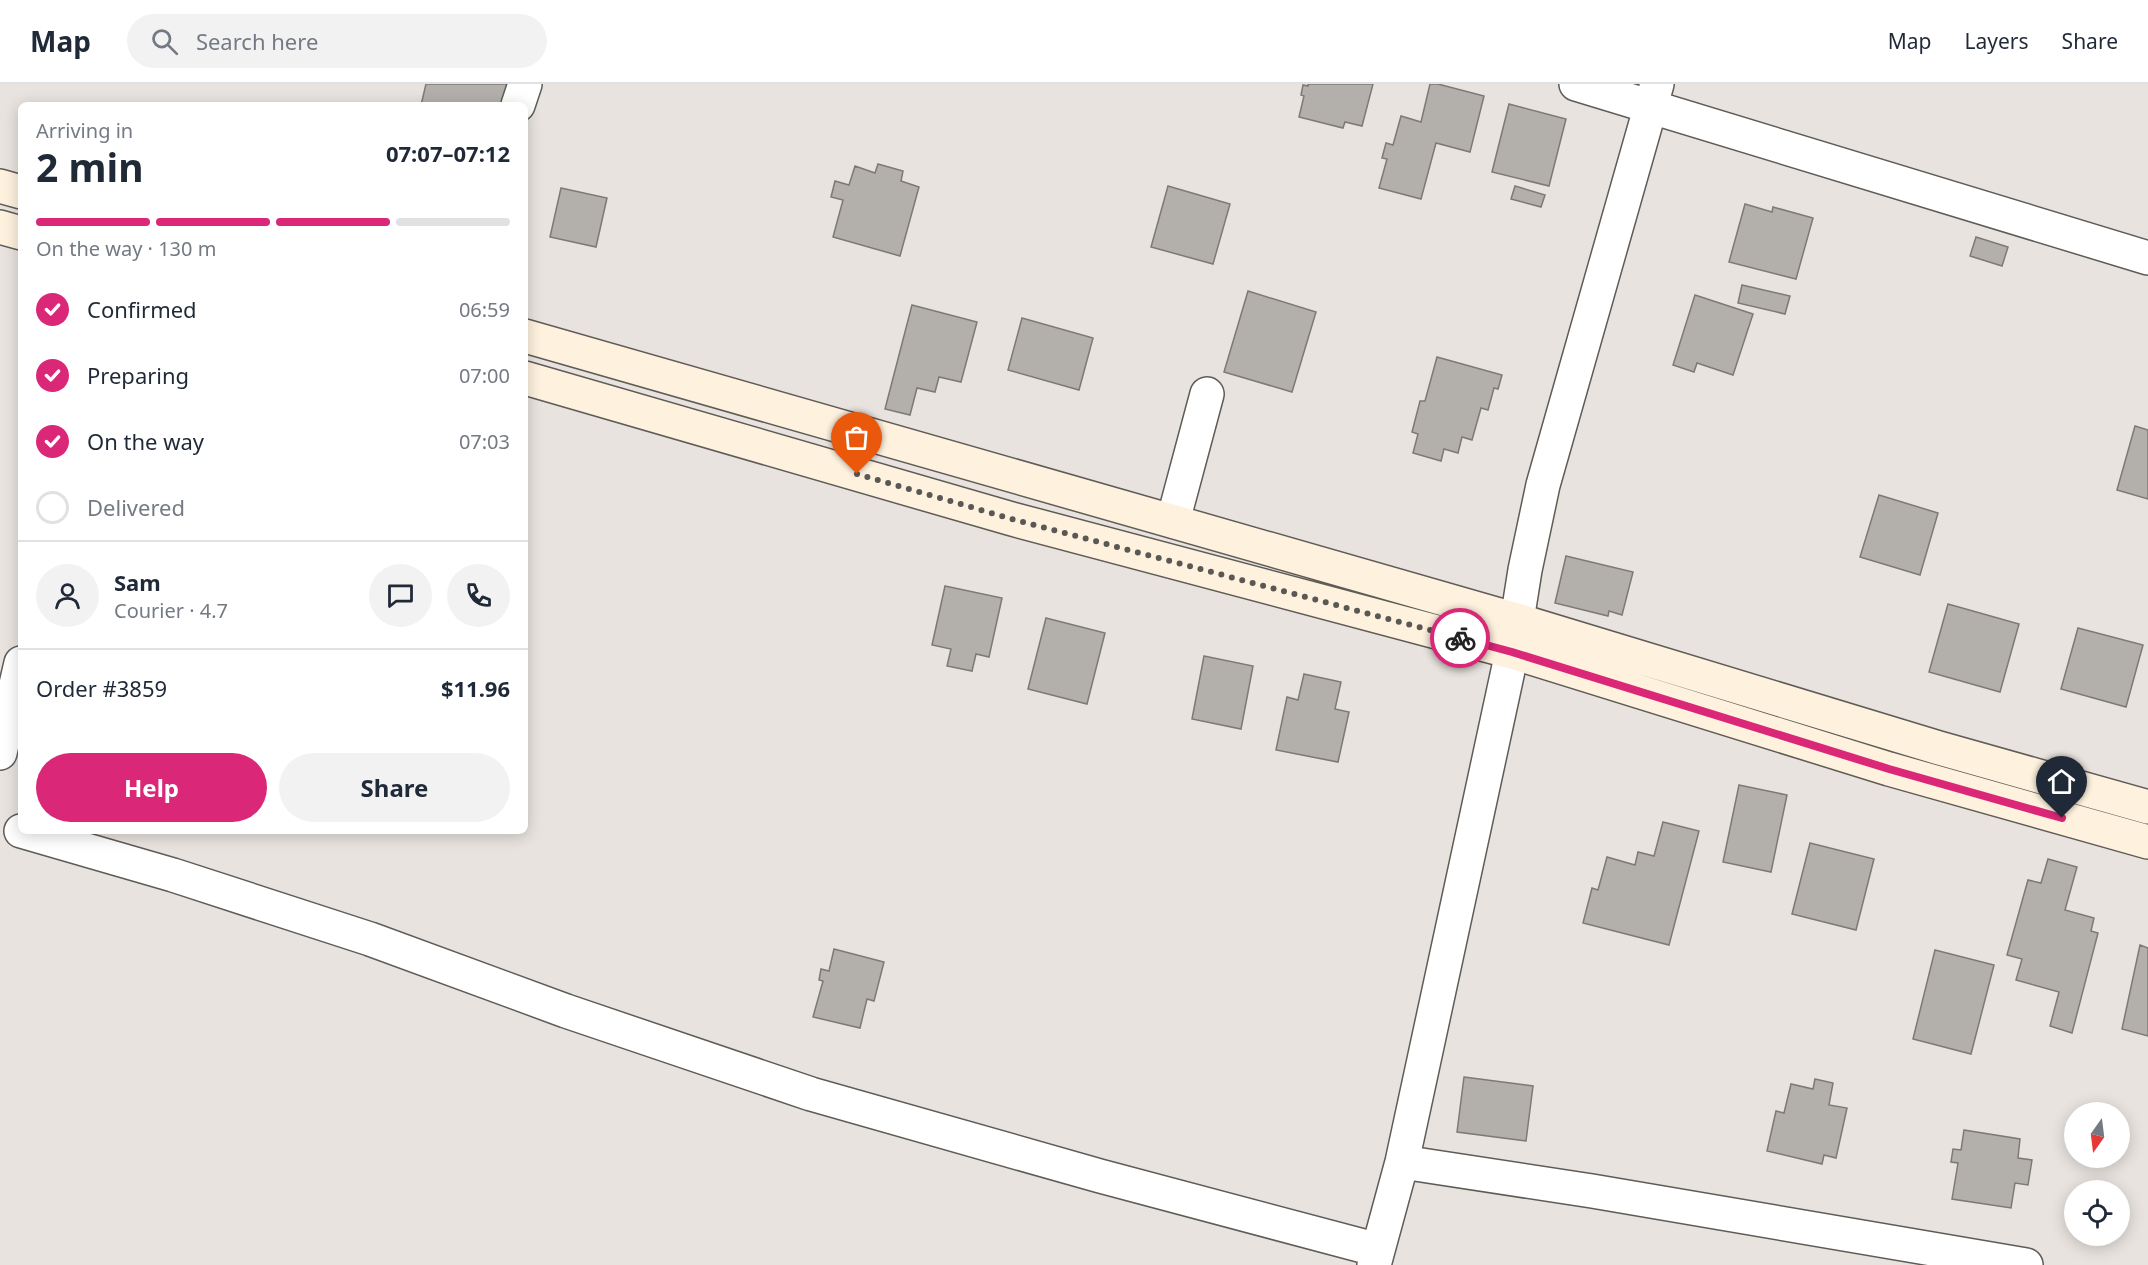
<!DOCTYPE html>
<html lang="en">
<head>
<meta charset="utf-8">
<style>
	body { margin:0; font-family:"Noto Sans",sans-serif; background:#f2f2f3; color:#1f2937; height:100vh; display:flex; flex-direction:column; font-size:22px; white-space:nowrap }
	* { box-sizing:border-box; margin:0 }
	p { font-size:20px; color:#747a83 }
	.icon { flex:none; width:33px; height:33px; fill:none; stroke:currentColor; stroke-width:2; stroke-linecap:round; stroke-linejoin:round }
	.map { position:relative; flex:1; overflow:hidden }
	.panel { position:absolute; left:18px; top:18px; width:510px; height:732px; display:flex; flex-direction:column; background:#fff; border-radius:9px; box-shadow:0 3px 15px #0003 }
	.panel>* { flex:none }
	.needle { width:39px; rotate:194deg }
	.tools { position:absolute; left:2064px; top:1018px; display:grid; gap:12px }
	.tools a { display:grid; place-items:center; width:66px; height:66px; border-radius:50%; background:#fff; box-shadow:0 3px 15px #0003; font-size:30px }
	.pin { position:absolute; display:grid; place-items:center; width:51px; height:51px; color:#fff; margin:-62px -26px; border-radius:50% 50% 50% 0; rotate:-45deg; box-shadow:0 0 6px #0007 }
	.pin .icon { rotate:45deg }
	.courier { position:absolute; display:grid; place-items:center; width:60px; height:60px; margin:-30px; border:4px solid #db2777; border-radius:50%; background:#fff; color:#222; box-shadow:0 2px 8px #0007 }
	.head em { font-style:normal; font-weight:700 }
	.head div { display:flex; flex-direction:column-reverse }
	.head { display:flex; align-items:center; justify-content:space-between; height:102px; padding:0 18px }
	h1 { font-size:39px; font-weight:700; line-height:45px }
	.bar { display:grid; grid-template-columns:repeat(4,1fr); gap:9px 6px; align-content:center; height:72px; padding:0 18px }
	.bar i { height:8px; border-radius:4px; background:#e0e1e3 }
	.bar .on { background:#db2777 }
	.bar p { grid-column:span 4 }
	.line { display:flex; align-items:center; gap:15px; padding:0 18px; border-top:2px solid #e0e1e3 }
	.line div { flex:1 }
	.round { display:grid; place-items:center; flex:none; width:63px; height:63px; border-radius:32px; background:#f2f2f3 }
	ol { padding:0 18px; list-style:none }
	li { display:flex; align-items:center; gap:18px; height:66px }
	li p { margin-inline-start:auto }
	li .icon { padding:6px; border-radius:50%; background:#db2777; color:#fff; stroke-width:4 }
	li:last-child { color:#747a83 }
	li i { width:33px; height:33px; border:3px solid #e0e1e3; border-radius:50% }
	.cta { display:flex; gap:12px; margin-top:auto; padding:12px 18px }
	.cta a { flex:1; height:69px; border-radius:36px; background:#db2777; color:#fff; font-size:24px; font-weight:700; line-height:69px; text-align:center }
	.cta a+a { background:#f2f2f3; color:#1f2937 }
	header { display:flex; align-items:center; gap:36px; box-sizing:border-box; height:84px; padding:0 30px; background:#fff; border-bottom:2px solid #e0e1e3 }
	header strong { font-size:28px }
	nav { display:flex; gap:33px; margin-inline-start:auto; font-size:21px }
	.search { width:420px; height:54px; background:#f2f2f3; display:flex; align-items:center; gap:15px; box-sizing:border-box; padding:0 21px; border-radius:33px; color:#747a83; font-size:22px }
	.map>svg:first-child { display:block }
</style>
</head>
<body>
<header>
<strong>Map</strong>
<div class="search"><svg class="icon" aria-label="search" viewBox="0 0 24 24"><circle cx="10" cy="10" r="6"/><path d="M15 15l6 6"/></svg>Search here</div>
<nav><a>Map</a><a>Layers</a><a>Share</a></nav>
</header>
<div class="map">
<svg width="2148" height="1181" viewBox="0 0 2148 1181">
	<rect width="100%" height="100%" fill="#e8e3de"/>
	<path fill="#b3afaa" stroke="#7d7974" stroke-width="1.5" d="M 426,0 L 507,0 L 504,13 L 509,21 L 421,21 Z
		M 1308,0 L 1373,0 L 1362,42 L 1345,38 L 1343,44 L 1299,33 L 1304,12 L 1301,11 L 1303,1 L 1308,2 Z
		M 1430,0 L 1438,0 L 1484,12 L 1470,68 L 1436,59 L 1421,115 L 1379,104 L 1387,75 L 1382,74 L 1386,59 L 1393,61 L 1401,32 L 1421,38 Z
		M 1509,20 L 1566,35 L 1549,102 L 1492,88 Z
		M 878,80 L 903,87 L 901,97 L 919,103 L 900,172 L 833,153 L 843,116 L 831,113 L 835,97 L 849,101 L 855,82 L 875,89 Z
		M 1168,102 L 1230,120 L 1213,180 L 1151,163 Z
		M 1515,102 L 1545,111 L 1541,123 L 1511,115 Z
		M 561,104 L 607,114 L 596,163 L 550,153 Z
		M 1745,120 L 1772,128 L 1773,123 L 1813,134 L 1796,195 L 1729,178 Z
		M 1976,153 L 2008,163 L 2002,182 L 1970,172 Z
		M 1742,201 L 1790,212 L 1785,230 L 1738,219 Z
		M 1248,207 L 1316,228 L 1292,308 L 1224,288 Z
		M 1695,211 L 1753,230 L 1733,291 L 1697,279 L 1694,288 L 1673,281 Z
		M 912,221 L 977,238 L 961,298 L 939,293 L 935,308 L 917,304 L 910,331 L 885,325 Z
		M 1022,234 L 1093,254 L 1079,306 L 1008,286 Z
		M 1437,273 L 1502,291 L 1498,305 L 1494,304 L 1488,326 L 1481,324 L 1472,356 L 1462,353 L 1458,369 L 1444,365 L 1441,377 L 1413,369 L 1418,350 L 1412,348 L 1420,317 L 1425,317 Z
		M 2135,342 L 2148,346 L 2148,415 L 2117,406 Z
		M 1879,411 L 1938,429 L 1920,491 L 1860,473 Z
		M 1566,472 L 1633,488 L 1622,531 L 1609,527 L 1608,532 L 1555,519 Z
		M 945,502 L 1002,514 L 989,573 L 976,570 L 972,587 L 947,582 L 951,565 L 932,561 Z
		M 1948,520 L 2019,540 L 2000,608 L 1929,588 Z
		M 1046,534 L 1105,549 L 1087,620 L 1028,605 Z
		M 2078,544 L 2143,561 L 2126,623 L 2061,605 Z
		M 1204,572 L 1253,582 L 1241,645 L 1192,635 Z
		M 1304,590 L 1341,598 L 1335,625 L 1349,628 L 1338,678 L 1276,666 L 1287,613 L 1298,616 Z
		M 1739,701 L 1787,711 L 1771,788 L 1723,778 Z
		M 1663,738 L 1699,747 L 1669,861 L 1583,839 L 1592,804 L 1598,806 L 1607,773 L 1635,781 L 1638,768 L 1654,772 Z
		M 1810,759 L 1874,775 L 1856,846 L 1792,830 Z
		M 2048,775 L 2077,783 L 2065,826 L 2094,834 L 2091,847 L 2098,849 L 2072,949 L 2050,942 L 2059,908 L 2016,896 L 2022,875 L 2007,871 L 2028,796 L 2041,799 Z
		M 2140,861 L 2148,864 L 2148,952 L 2122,945 Z
		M 834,865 L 884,878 L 874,917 L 867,915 L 860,944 L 813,933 L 823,897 L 819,896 L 821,885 L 829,887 Z
		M 1935,866 L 1994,881 L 1971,970 L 1913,955 Z
		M 1464,993 L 1533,1002 L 1526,1057 L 1457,1048 Z
		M 1815,995 L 1833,999 L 1829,1021 L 1847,1024 L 1836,1074 L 1824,1071 L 1822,1080 L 1767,1067 L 1776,1027 L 1784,1029 L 1791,1000 L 1813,1005 Z
		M 1964,1046 L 2020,1055 L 2018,1074 L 2032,1076 L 2028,1101 L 2015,1099 L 2011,1124 L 1952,1115 L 1958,1079 L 1951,1078 L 1953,1065 L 1961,1066 Z"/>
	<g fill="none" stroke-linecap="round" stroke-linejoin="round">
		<defs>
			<path id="street" d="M 1576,0 L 2148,174
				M 518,21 L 525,0
				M 1173,437 L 1207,310
				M 0,669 L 21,579
				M 21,747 L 173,791 L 370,855 L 566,927 L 811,1010 L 1100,1092 L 1378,1166
				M 1402,1078 L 1592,1107 L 2026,1181
				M 1374,1181 L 1402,1078 L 1512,568 L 1525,486 L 1543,401 L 1657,0"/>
			<path id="secondary" d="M 0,102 L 21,108
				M 0,143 L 21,149
				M 525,252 L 1517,536 L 1939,664 L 2148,723
				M 525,294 L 1012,435 L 1512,568 L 1889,685 L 2148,758"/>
		</defs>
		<use href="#street" stroke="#5f5c57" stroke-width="36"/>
		<use href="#secondary" stroke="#5f5c57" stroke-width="36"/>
		<use href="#street" stroke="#fff" stroke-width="33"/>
		<use href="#secondary" stroke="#fef1de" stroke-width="33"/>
	</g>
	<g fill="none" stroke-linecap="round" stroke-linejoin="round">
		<path stroke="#5a5855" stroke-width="6" stroke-dasharray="0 10.8" d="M 857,390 L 1012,435 L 1460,554"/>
		<path stroke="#db2777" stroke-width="8" d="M 1460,554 L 1512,568 L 1889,685 L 2062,734"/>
	</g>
</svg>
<div class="tools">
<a><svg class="needle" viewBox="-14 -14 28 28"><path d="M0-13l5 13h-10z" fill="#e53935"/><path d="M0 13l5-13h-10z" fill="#747a83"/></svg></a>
<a><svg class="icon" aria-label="locate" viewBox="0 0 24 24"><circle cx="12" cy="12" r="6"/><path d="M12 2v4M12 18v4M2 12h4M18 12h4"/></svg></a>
</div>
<div class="pin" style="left:857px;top:390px;background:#ea580c"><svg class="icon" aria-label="bag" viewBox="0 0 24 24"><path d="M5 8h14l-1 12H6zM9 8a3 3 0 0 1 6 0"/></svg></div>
<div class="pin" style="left:2062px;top:734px;background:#1f2937"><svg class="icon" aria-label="home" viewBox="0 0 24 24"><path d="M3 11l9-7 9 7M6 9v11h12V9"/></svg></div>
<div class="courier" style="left:1460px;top:554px"><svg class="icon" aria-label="bike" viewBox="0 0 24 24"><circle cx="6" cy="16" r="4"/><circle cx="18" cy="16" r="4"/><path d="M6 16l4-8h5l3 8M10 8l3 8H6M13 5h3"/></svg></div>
<section class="panel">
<div class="head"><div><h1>2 min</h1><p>Arriving in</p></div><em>07:07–07:12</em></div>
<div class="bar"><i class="on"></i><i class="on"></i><i class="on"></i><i></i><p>On the way · 130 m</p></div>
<ol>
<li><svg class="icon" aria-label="check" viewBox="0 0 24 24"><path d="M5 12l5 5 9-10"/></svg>Confirmed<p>06:59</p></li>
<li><svg class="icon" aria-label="check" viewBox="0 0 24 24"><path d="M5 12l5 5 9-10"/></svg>Preparing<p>07:00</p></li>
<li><svg class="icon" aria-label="check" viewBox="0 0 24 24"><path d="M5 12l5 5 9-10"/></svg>On the way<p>07:03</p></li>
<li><i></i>Delivered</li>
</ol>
<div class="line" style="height:108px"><a class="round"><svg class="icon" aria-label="person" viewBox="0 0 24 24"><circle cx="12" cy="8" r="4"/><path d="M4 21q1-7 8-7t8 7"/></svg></a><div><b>Sam</b><p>Courier · 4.7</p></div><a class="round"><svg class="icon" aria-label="chat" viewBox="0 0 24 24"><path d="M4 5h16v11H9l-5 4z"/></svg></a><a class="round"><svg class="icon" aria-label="phone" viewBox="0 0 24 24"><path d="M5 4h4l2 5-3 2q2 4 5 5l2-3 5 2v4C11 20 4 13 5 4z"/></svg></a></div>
<div class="line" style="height:78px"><div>Order #3859</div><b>$11.96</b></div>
<div class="cta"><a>Help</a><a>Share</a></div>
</section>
</div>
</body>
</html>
